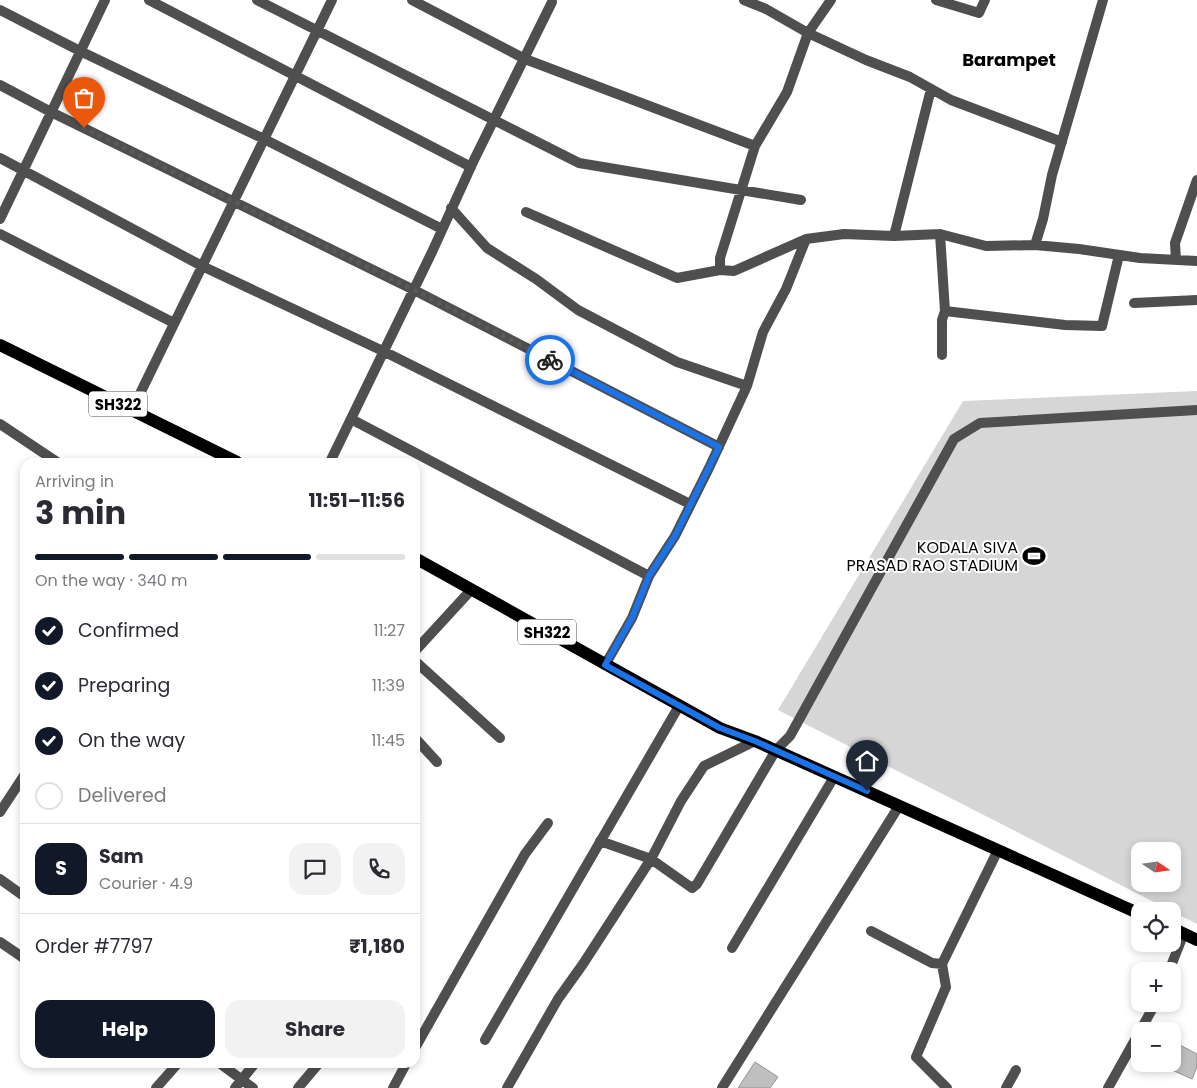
<!DOCTYPE html>
<html lang="en">
<head>
<meta charset="utf-8">
<style>
	body { margin:0; font-family:Poppins,sans-serif; background:#f2f2f3; color:#2b2b33; height:100vh; display:flex; flex-direction:column; font-size:19px; white-space:nowrap }
	* { box-sizing:border-box; margin:0 }
	p { font-size:16px; color:#7c7c81 }
	.icon { flex:none; width:28px; height:28px; fill:none; stroke:currentColor; stroke-width:2; stroke-linecap:round; stroke-linejoin:round }
	.map { position:relative; flex:1; overflow:hidden }
	.sheet { position:absolute; left:20px; top:458px; width:400px; height:610px; display:flex; flex-direction:column; background:#fff; border-radius:15px; box-shadow:0 2px 8px #0003 }
	.sheet>* { flex:none }
	.needle { width:32px; rotate:103deg }
	.buttons { position:absolute; left:1131px; top:842px; display:grid; gap:10px }
	.buttons a { display:grid; place-items:center; width:50px; height:50px; border-radius:10px; background:#fff; box-shadow:0 2px 8px #0003; font-size:25px }
	.pin { position:absolute; display:grid; place-items:center; width:42px; height:42px; color:#fff; margin:-51px -21px; border-radius:50% 50% 50% 0; rotate:-45deg; box-shadow:0 0 5px #0007 }
	.pin .icon { rotate:45deg }
	.courier { position:absolute; display:grid; place-items:center; width:50px; height:50px; margin:-25px; border:4px solid #1a73e8; border-radius:50%; background:#fff; color:#222; box-shadow:0 1px 6px #0007 }
	.overview em { font-style:normal; font-weight:700 }
	.overview div { display:flex; flex-direction:column-reverse }
	.overview { display:flex; align-items:center; justify-content:space-between; height:85px; padding:0 15px }
	h1 { font-size:32px; font-weight:700; line-height:38px }
	.bar { display:grid; grid-template-columns:repeat(4,1fr); gap:8px 5px; align-content:center; height:60px; padding:0 15px }
	.bar i { height:6px; border-radius:4px; background:#e1e1e2 }
	.bar .on { background:#111827 }
	.bar p { grid-column:span 4 }
	.line { display:flex; align-items:center; gap:12px; padding:0 15px; border-top:1px solid #e1e1e2 }
	.line div { flex:1 }
	.round { display:grid; place-items:center; flex:none; width:52px; height:52px; border-radius:15px; background:#f2f2f3 }
	ol { padding:0 15px; list-style:none }
	li { display:flex; align-items:center; gap:15px; height:55px }
	li p { margin-inline-start:auto }
	li .icon { padding:5px; border-radius:50%; background:#111827; color:#fff; stroke-width:4 }
	li:last-child { color:#7c7c81 }
	li i { width:28px; height:28px; border:2px solid #e1e1e2; border-radius:50% }
	.button { display:flex; gap:10px; margin-top:auto; padding:10px 15px }
	.button a { flex:1; height:58px; border-radius:15px; background:#111827; color:#fff; font-size:20px; font-weight:700; line-height:58px; text-align:center }
	.button a+a { background:#f2f2f3; color:#2b2b33 }
	.map>svg:first-child { display:block }
</style>
</head>
<body>
<div class="map">
<svg width="1197" height="1088" viewBox="0 0 1197 1088">
	<rect width="100%" height="100%" fill="#fff"/>
	<path fill="#d6d6d6" fill-rule="evenodd" d="M 1197,391 L 1197,924 L 778,710 L 963,401 ZM 1140,851 L 1172,851 L 1172,884 L 1140,884 Z"/>
	<path fill="#bfbfbf" stroke="#939393" d="M 1176,1043 L 1197,1054 L 1197,1067 L 1192,1079 L 1172,1070 L 1172,1052 Z
		M 755,1062 L 778,1077 L 770,1088 L 738,1088 Z"/>
	<g fill="none" stroke-linecap="round" stroke-linejoin="round">
		<path stroke="#4f4f4f" stroke-width="10" d="M 149,0 L 471,167
			M 257,0 L 579,163 L 801,200
			M 412,0 L 525,59 L 755,146
			M 744,0 L 766,9 L 808,33 L 866,60 L 910,77 L 951,100 L 1062,142
			M 936,0 L 979,13 L 985,0
			M 0,10 L 80,51 L 264,139 L 442,229
			M 0,85 L 51,112 L 414,290 L 719,447
			M 0,158 L 202,266 L 385,352 L 690,504
			M 451,208 L 487,248 L 536,279 L 578,310 L 677,362 L 747,386 L 763,332 L 786,289 L 806,239 L 844,234 L 894,236 L 940,234 L 986,246 L 1035,245 L 1079,249 L 1140,258 L 1197,261
			M 526,212 L 677,278 L 720,270 L 734,271 L 806,239
			M 0,219 L 105,0
			M 0,234 L 174,323
			M 940,234 L 945,311 L 942,320 L 942,355
			M 894,236 L 931,89
			M 1035,245 L 1043,219 L 1052,175 L 1103,0
			M 1176,260 L 1175,243 L 1197,180
			M 720,270 L 720,258 L 755,146 L 787,92 L 808,33 L 831,0
			M 1134,303 L 1197,300
			M 945,311 L 1065,325 L 1102,326 L 1119,255
			M 132,410 L 332,0
			M 351,419 L 649,576
			M 0,424 L 57,462
			M 330,462 L 432,252 L 474,160 L 552,2
			M 415,651 L 471,590
			M 415,661 L 500,738
			M 605,665 L 632,618 L 649,576 L 675,536 L 709,468 L 747,386
			M 415,738 L 437,762
			M 0,812 L 25,774
			M 600,841 L 651,859 L 692,888 L 697,884 L 776,750 L 790,736 L 954,439 L 980,423 L 1197,410
			M 0,879 L 25,897
			M 871,931 L 932,963 L 942,964
			M 0,942 L 25,959
			M 732,948 L 834,777
			M 1169,971 L 1184,933
			M 1140,1031 L 1155,1004
			M 485,1040 L 679,706
			M 415,1048 L 525,854 L 548,823
			M 218,1062 L 253,1088
			M 156,1088 L 179,1062
			M 235,1088 L 256,1062
			M 298,1088 L 320,1062
			M 393,1088 L 407,1062
			M 507,1088 L 558,999 L 583,964 L 651,859 L 681,801 L 704,766 L 755,741
			M 722,1088 L 899,806
			M 947,1088 L 916,1057 L 946,987 L 942,964 L 998,850
			M 1006,1088 L 1016,1070
			M 1108,1088 L 1140,1031"/>
		<path stroke="#000" stroke-width="12" d="M 0,345 L 237,462
			M 415,558 L 720,728 L 755,741 L 1140,914
			M 1172,928 L 1197,940"/>
	</g>
	<g fill="none" stroke-linecap="round" stroke-linejoin="round">
		<path stroke="#595959" stroke-width="5" stroke-dasharray="0 9" d="M 84,128 L 414,290 L 550,360"/>
		<path stroke="#1a73e8" stroke-width="6" d="M 550,360 L 719,447 L 675,536 L 649,576 L 632,618 L 605,665 L 720,728 L 755,741 L 867,791"/>
	</g>
	<defs>
		<symbol id="stadium-bare" viewBox="-9 -9 18 18"><path d="M0-5a6.5 5 0 1 0 0 10a6.5 5 0 1 0 0-10ZM-3.5-1.8h7v3.6h-7Z" fill="#000" stroke="#fff" stroke-width="2.5" paint-order="stroke"/></symbol>
	</defs>
	<g fill-rule="evenodd">
		<use href="#stadium-bare" x="1018" y="540" width="32" height="32"/>
	</g>
	<g text-anchor="middle" dominant-baseline="central" stroke-width="4" stroke-linejoin="round" paint-order="stroke">
		<g fill="#fff" stroke="#4c4c4c" stroke-width="1">
			<rect x="89" y="391.5" width="58" height="25" rx="4"/>
			<rect x="518" y="619.5" width="58" height="25" rx="4"/>
		</g>
		<g font-size="15" font-weight="bold" fill="#000">
			<text x="118" y="404">SH322</text>
			<text x="547" y="632">SH322</text>
		</g>
		<g font-size="16" fill="#000" stroke="#fff" text-anchor="end">
			<text x="1018" y="547">KODALA SIVA<tspan x="1018" dy="18">PRASAD RAO STADIUM</tspan></text>
		</g>
		<g font-size="18" font-weight="bold" fill="#000" stroke="#fff">
			<text x="1009" y="59">Barampet</text>
		</g>
	</g>
</svg>
<div class="buttons">
<a><svg class="needle" viewBox="-14 -14 28 28"><path d="M0-13l5 13h-10z" fill="#e53935"/><path d="M0 13l5-13h-10z" fill="#7c7c81"/></svg></a>
<a><svg class="icon" aria-label="locate" viewBox="0 0 24 24"><circle cx="12" cy="12" r="6"/><path d="M12 2v4M12 18v4M2 12h4M18 12h4"/></svg></a>
<a>+</a>
<a>−</a>
</div>
<div class="pin" style="left:84px;top:128px;background:#ea580c"><svg class="icon" aria-label="bag" viewBox="0 0 24 24"><path d="M5 8h14l-1 12H6zM9 8a3 3 0 0 1 6 0"/></svg></div>
<div class="pin" style="left:867px;top:791px;background:#1f2937"><svg class="icon" aria-label="home" viewBox="0 0 24 24"><path d="M3 11l9-7 9 7M6 9v11h12V9"/></svg></div>
<div class="courier" style="left:550px;top:360px"><svg class="icon" aria-label="bike" viewBox="0 0 24 24"><circle cx="6" cy="16" r="4"/><circle cx="18" cy="16" r="4"/><path d="M6 16l4-8h5l3 8M10 8l3 8H6M13 5h3"/></svg></div>
<section class="sheet">
<div class="overview"><div><h1>3 min</h1><p>Arriving in</p></div><em>11:51–11:56</em></div>
<div class="bar"><i class="on"></i><i class="on"></i><i class="on"></i><i></i><p>On the way · 340 m</p></div>
<ol>
<li><svg class="icon" aria-label="check" viewBox="0 0 24 24"><path d="M5 12l5 5 9-10"/></svg>Confirmed<p>11:27</p></li>
<li><svg class="icon" aria-label="check" viewBox="0 0 24 24"><path d="M5 12l5 5 9-10"/></svg>Preparing<p>11:39</p></li>
<li><svg class="icon" aria-label="check" viewBox="0 0 24 24"><path d="M5 12l5 5 9-10"/></svg>On the way<p>11:45</p></li>
<li><i></i>Delivered</li>
</ol>
<div class="line" style="height:90px"><b class="round" style="background:#111827;color:#fff">S</b><div><b>Sam</b><p>Courier · 4.9</p></div><a class="round"><svg class="icon" aria-label="chat" viewBox="0 0 24 24"><path d="M4 5h16v11H9l-5 4z"/></svg></a><a class="round"><svg class="icon" aria-label="phone" viewBox="0 0 24 24"><path d="M5 4h4l2 5-3 2q2 4 5 5l2-3 5 2v4C11 20 4 13 5 4z"/></svg></a></div>
<div class="line" style="height:65px"><div>Order #7797</div><b>₹1,180</b></div>
<div class="button"><a>Help</a><a>Share</a></div>
</section>
</div>
</body>
</html>
